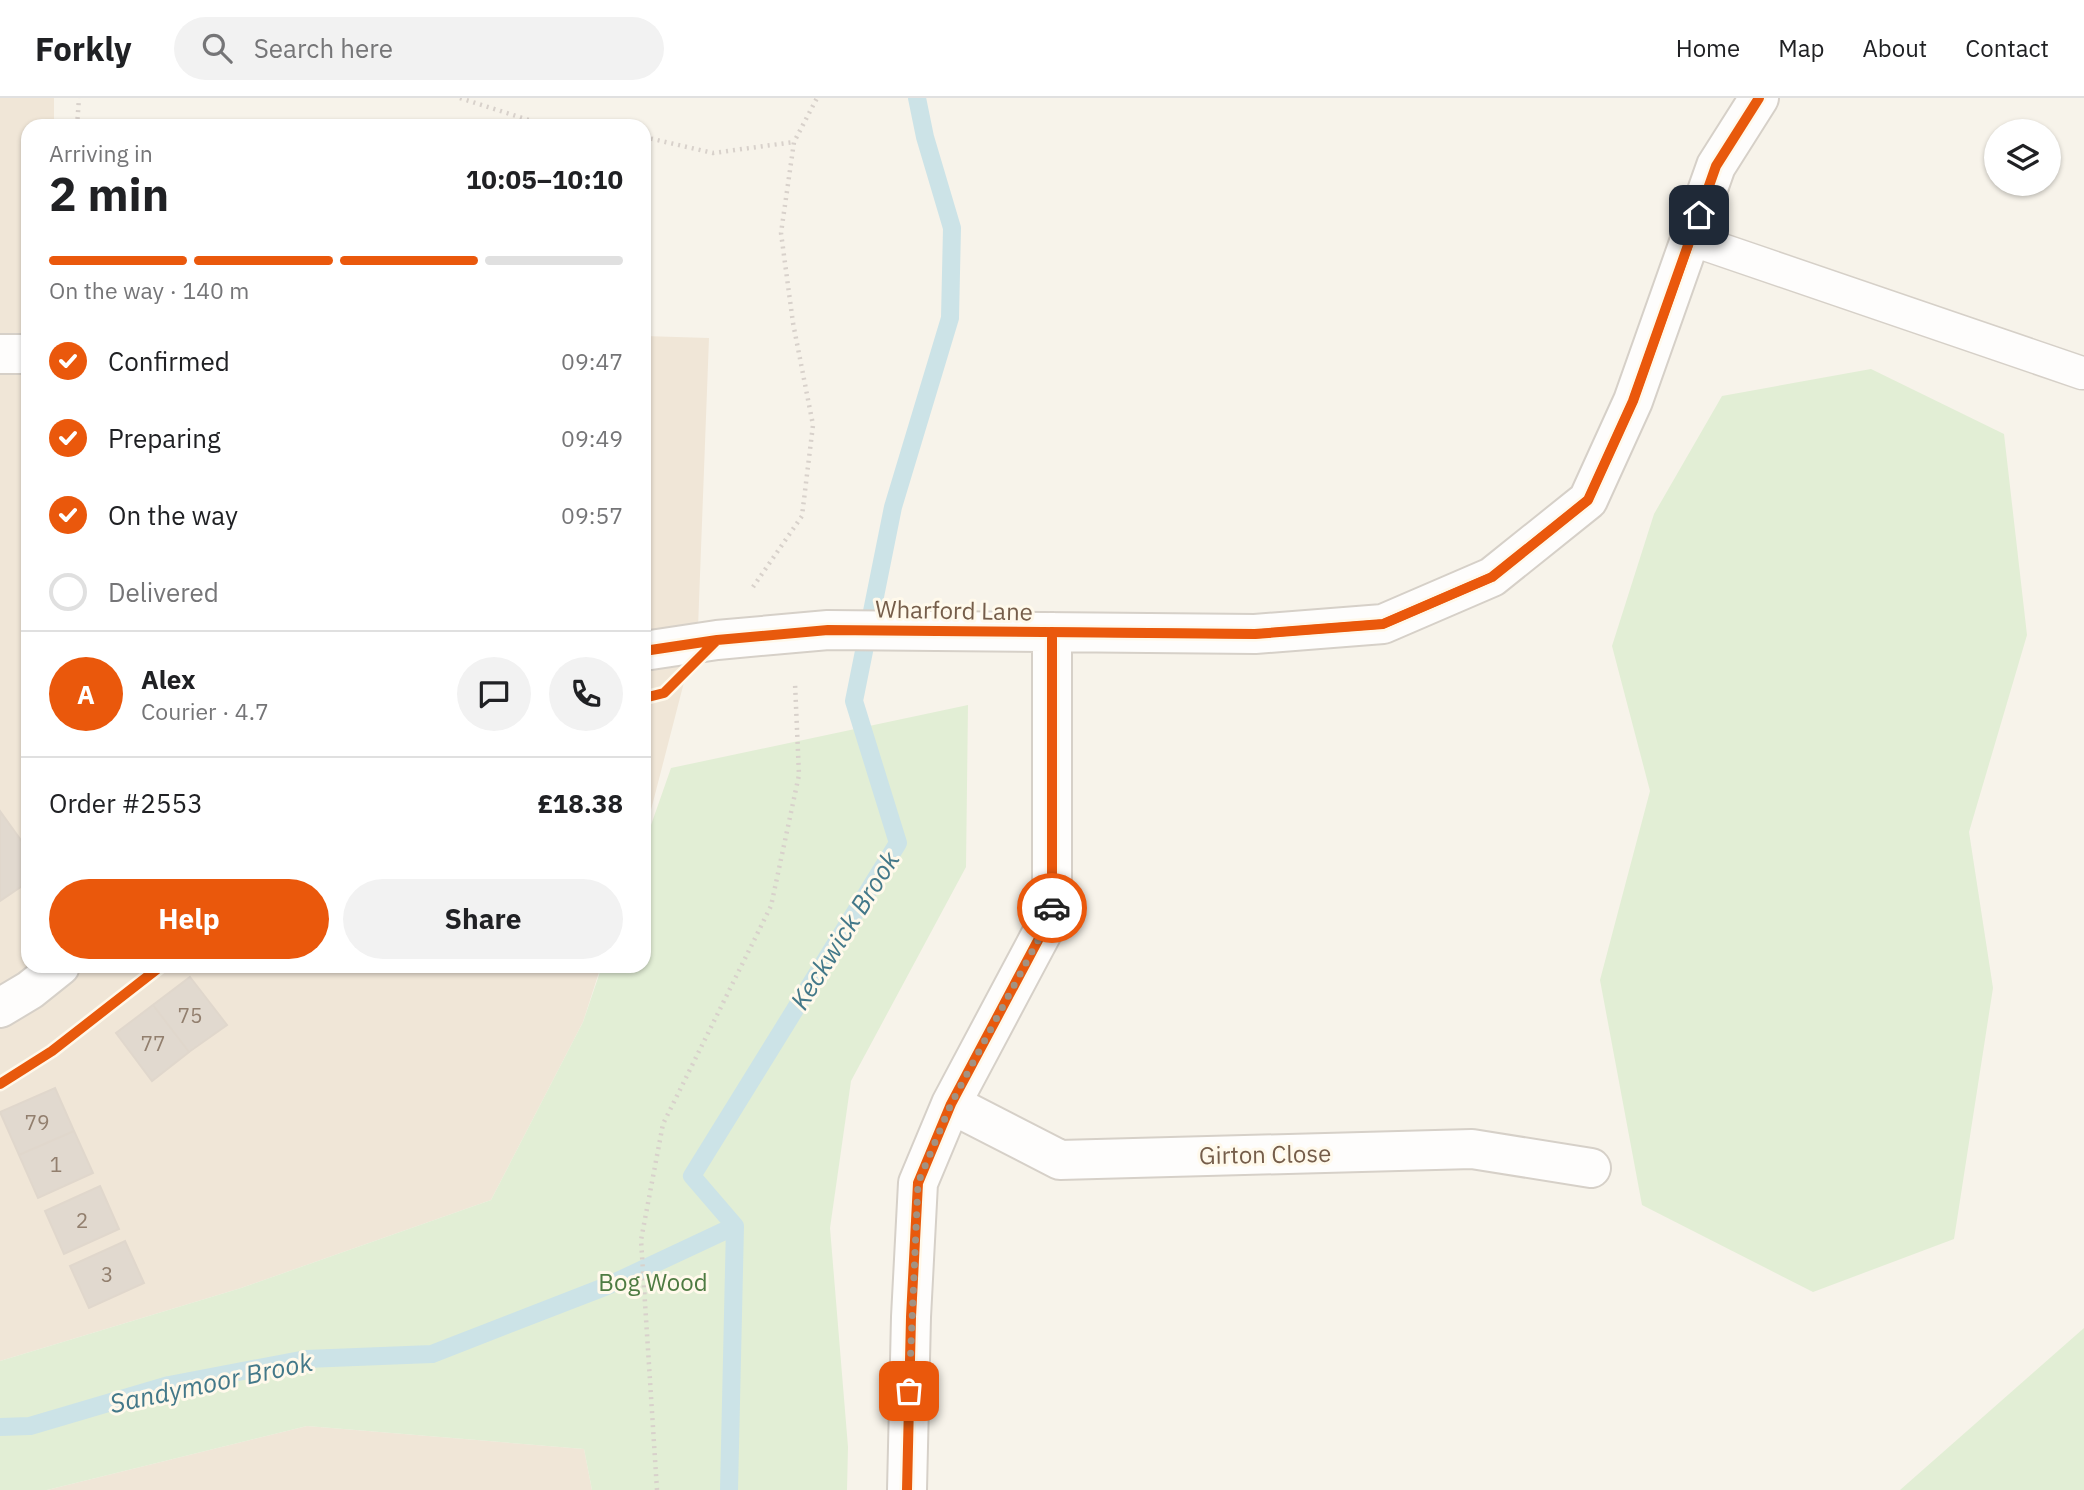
<!DOCTYPE html>
<html lang="en">
<head>
<meta charset="utf-8">
<style>
	body { margin:0; font-family:"IBM Plex Sans",sans-serif; background:#f2f2f2; color:#202124; height:100vh; display:flex; flex-direction:column; font-size:26px; white-space:nowrap }
	* { box-sizing:border-box; margin:0 }
	p { font-size:23px; color:#757577 }
	.icon { flex:none; width:38px; height:38px; fill:none; stroke:currentColor; stroke-width:2; stroke-linecap:round; stroke-linejoin:round }
	.map { position:relative; flex:1; overflow:hidden }
	.sheet { position:absolute; left:21px; top:21px; width:630px; height:854px; display:flex; flex-direction:column; background:#fff; border-radius:21px; box-shadow:0 2px 5px #0004 }
	.sheet>* { flex:none }
	.controls { position:absolute; left:1984px; top:21px; display:grid; gap:14px }
	.controls a { display:grid; place-items:center; width:77px; height:77px; border-radius:50%; background:#fff; box-shadow:0 2px 5px #0004; font-size:35px }
	.pin { position:absolute; display:grid; place-items:center; width:60px; height:60px; color:#fff; margin:-30px; border-radius:14px; box-shadow:0 4px 10px #0006 }
	.courier { position:absolute; display:grid; place-items:center; width:70px; height:70px; margin:-35px; border:5px solid #ea580c; border-radius:50%; background:#fff; color:#222; box-shadow:0 2px 9px #0007 }
	.overview em { font-style:normal; font-weight:700 }
	.overview div { display:flex; flex-direction:column-reverse }
	.overview { display:flex; align-items:center; justify-content:space-between; height:119px; padding:0 28px }
	h1 { font-size:46px; font-weight:700; line-height:52px }
	.bar { display:grid; grid-template-columns:repeat(4,1fr); gap:10px 7px; align-content:center; height:84px; padding:0 28px }
	.bar i { height:9px; border-radius:5px; background:#e0e0e0 }
	.bar .selected { background:#ea580c }
	.bar p { grid-column:span 4 }
	.line { display:flex; align-items:center; gap:18px; padding:0 28px; border-top:2px solid #e0e0e0 }
	.line div { flex:1 }
	.round { display:grid; place-items:center; flex:none; width:74px; height:74px; border-radius:37px; background:#f2f2f2 }
	ol { padding:0 28px; list-style:none }
	li { display:flex; align-items:center; gap:21px; height:77px }
	li p { margin-inline-start:auto }
	li .icon { padding:7px; border-radius:50%; background:#ea580c; color:#fff; stroke-width:4 }
	li:last-child { color:#757577 }
	li i { width:38px; height:38px; border:4px solid #e0e0e0; border-radius:50% }
	.action { display:flex; gap:14px; margin-top:auto; padding:14px 28px }
	.action a { flex:1; height:80px; border-radius:42px; background:#ea580c; color:#fff; font-size:28px; font-weight:700; line-height:80px; text-align:center }
	.action a+a { background:#f2f2f2; color:#202124 }
	header { display:flex; align-items:center; gap:42px; box-sizing:border-box; height:98px; padding:0 35px; background:#fff; border-bottom:2px solid #e0e0e0 }
	header strong { font-size:33px }
	nav { display:flex; gap:38px; margin-inline-start:auto; font-size:24px }
	.search { width:490px; height:63px; background:#f2f2f2; display:flex; align-items:center; gap:18px; box-sizing:border-box; padding:0 24px; border-radius:38px; color:#757577; font-size:26px }
	.map>svg:first-child { display:block }
</style>
</head>
<body>
<header>
<strong>Forkly</strong>
<div class="search"><svg class="icon" aria-label="search" viewBox="0 0 24 24"><circle cx="10" cy="10" r="6"/><path d="M15 15l6 6"/></svg>Search here</div>
<nav><a>Home</a><a>Map</a><a>About</a><a>Contact</a></nav>
</header>
<div class="map">
<svg width="2084" height="1392" viewBox="0 0 2084 1392">
	<rect width="100%" height="100%" fill="#f7f3ea"/>
	<path fill="#f0e6d7" d="M 0,0 L 54,0 L 54,28 L 28,28 L 28,868 L 601,868 L 583,924 L 491,1102 L 241,1190 L 0,1263 Z
		M 644,238 L 709,240 L 698,530 L 644,739 Z
		M 307,1328 L 584,1351 L 592,1392 L 47,1392 Z"/>
	<path fill="#e2eed5" d="M 1871,271 L 2004,336 L 2027,537 L 1969,734 L 1993,890 L 1954,1141 L 1813,1194 L 1642,1107 L 1600,882 L 1650,693 L 1612,548 L 1654,416 L 1722,298 Z
		M 968,607 L 966,769 L 851,983 L 830,1130 L 848,1349 L 847,1392 L 592,1392 L 584,1351 L 307,1328 L 47,1392 L 0,1392 L 0,1263 L 241,1190 L 491,1102 L 583,924 L 602,868 L 644,868 L 644,747 L 671,670 Z
		M 2084,1230 L 2084,1392 L 1900,1392 Z"/>
	<g fill="none" stroke-linecap="round" stroke-linejoin="round">
		<path stroke="#cce3e7" stroke-width="18" d="M 0,1329 L 30,1328 L 169,1287 L 306,1261 L 432,1256 L 607,1188 L 735,1128
			M 729,1392 L 735,1128 L 692,1078 L 898,745 L 854,603 L 893,409 L 950,220 L 952,130 L 925,39 L 917,0"/>
	</g>
	<path fill="#e1d9cf" stroke="#e0d7cc" stroke-width="2" d="M 0,713 L 28,752 L 28,784 L 0,803 Z
		M 190,879 L 227,927 L 189,954 L 153,907 Z
		M 153,907 L 189,954 L 152,983 L 116,935 Z
		M 55,990 L 74,1033 L 19,1057 L 0,1014 Z
		M 74,1033 L 93,1075 L 38,1100 L 19,1057 Z
		M 100,1088 L 119,1131 L 64,1156 L 45,1113 Z
		M 125,1143 L 144,1185 L 89,1210 L 70,1168 Z"/>
	<g fill="none" stroke-linecap="round" stroke-linejoin="round">
		<defs>
			<path id="lane" d="M 1690,141 L 2082,275"/>
			<path id="street" d="M 0,256 L 28,256
				M 644,553 L 717,542 L 828,532 L 1255,536 L 1383,526 L 1492,479 L 1588,402 L 1633,303 L 1716,68 L 1759,0
				M 0,910 L 30,892 L 60,868
				M 951,1006 L 1060,1062 L 1472,1051 L 1591,1070
				M 907,1392 L 911,1219 L 918,1085 L 951,1006 L 1052,816 L 1052,534"/>
		</defs>
		<use href="#lane" stroke="#d6d0c8" stroke-width="35"/>
		<use href="#street" stroke="#d6d0c8" stroke-width="42"/>
		<path stroke="#d8d1cb" stroke-width="4.5" stroke-dasharray="2 5" stroke-linecap="butt" d="M 460,0 L 541,26 L 567,28
			M 77,28 L 79,0
			M 644,39 L 713,55 L 794,44
			M 753,489 L 802,418 L 813,327 L 793,225 L 781,135 L 794,44 L 817,0
			M 657,1392 L 641,1142 L 663,1026 L 771,808 L 799,677 L 795,585"/>
		<use href="#lane" stroke="#fefdfc" stroke-width="32"/>
		<use href="#street" stroke="#fefdfc" stroke-width="38"/>
		<defs>
			<path id="cycleway" d="M 644,553 L 717,542 L 828,532 L 1255,536 L 1383,526 L 1492,479 L 1588,402 L 1633,303 L 1716,68 L 1759,0
				M 644,600 L 664,595 L 717,542
				M 0,986 L 52,953 L 161,868
				M 907,1392 L 911,1219 L 918,1085 L 951,1006 L 1052,816 L 1052,534"/>
		</defs>
		<use href="#cycleway" stroke="#fff9eb" stroke-width="15"/>
		<use href="#cycleway" stroke="#e8590c" stroke-width="10"/>
	</g>
	<g fill="none" stroke-linecap="round" stroke-linejoin="round">
		<path stroke="#a29282" stroke-width="7" stroke-dasharray="0 12.6" d="M 909,1293 L 918,1085 L 951,1006 L 1052,816 L 1052,810"/>
		<path stroke="#ea580c" stroke-width="9" d="M 1052,810 L 1052,534 L 1255,536 L 1383,526 L 1492,479 L 1588,402 L 1633,303 L 1699,117"/>
	</g>
	<g text-anchor="middle" dominant-baseline="central" stroke-width="6" stroke-linejoin="round" paint-order="stroke">
		<g font-size="21" fill="#927f6e">
			<text x="190" y="917">75</text>
			<text x="153" y="945">77</text>
			<text x="37" y="1024">79</text>
			<text x="56" y="1066">1</text>
			<text x="82" y="1122">2</text>
			<text x="107" y="1176">3</text>
		</g>
		<g font-size="24" fill="#755d4a" stroke="#fff9eb">
			<text transform="translate(954 512) rotate(1)">Wharford Lane</text>
			<text transform="translate(1265 1056) rotate(-1)">Girton Close</text>
		</g>
		<g font-size="24" fill="#4e7b42" stroke="#fff9eb">
			<text x="653" y="1184">Bog Wood</text>
		</g>
		<g font-size="26" font-style="italic" fill="#437889" stroke="#fff9eb">
			<text transform="translate(844 832) rotate(-58)">Keckwick Brook</text>
			<text transform="translate(211 1284) rotate(-12)">Sandymoor Brook</text>
		</g>
	</g>
</svg>
<div class="controls">
<a><svg class="icon" aria-label="layers" viewBox="0 0 24 24"><path d="M12 4l9 5-9 5-9-5zM3 14l9 5 9-5"/></svg></a>
</div>
<div class="pin" style="left:909px;top:1293px;background:#ea580c"><svg class="icon" aria-label="bag" viewBox="0 0 24 24"><path d="M5 8h14l-1 12H6zM9 8a3 3 0 0 1 6 0"/></svg></div>
<div class="pin" style="left:1699px;top:117px;background:#1f2937"><svg class="icon" aria-label="home" viewBox="0 0 24 24"><path d="M3 11l9-7 9 7M6 9v11h12V9"/></svg></div>
<div class="courier" style="left:1052px;top:810px"><svg class="icon" aria-label="car" viewBox="0 0 24 24"><path d="M5 17H2v-5l4-1 3-4h7l3 4 3 1v5h-3M9 17h6M6 11h13"/><circle cx="7" cy="17" r="2"/><circle cx="17" cy="17" r="2"/></svg></div>
<section class="sheet">
<div class="overview"><div><h1>2 min</h1><p>Arriving in</p></div><em>10:05–10:10</em></div>
<div class="bar"><i class="selected"></i><i class="selected"></i><i class="selected"></i><i></i><p>On the way · 140 m</p></div>
<ol>
<li><svg class="icon" aria-label="check" viewBox="0 0 24 24"><path d="M5 12l5 5 9-10"/></svg>Confirmed<p>09:47</p></li>
<li><svg class="icon" aria-label="check" viewBox="0 0 24 24"><path d="M5 12l5 5 9-10"/></svg>Preparing<p>09:49</p></li>
<li><svg class="icon" aria-label="check" viewBox="0 0 24 24"><path d="M5 12l5 5 9-10"/></svg>On the way<p>09:57</p></li>
<li><i></i>Delivered</li>
</ol>
<div class="line" style="height:126px"><b class="round" style="background:#ea580c;color:#fff">A</b><div><b>Alex</b><p>Courier · 4.7</p></div><a class="round"><svg class="icon" aria-label="chat" viewBox="0 0 24 24"><path d="M4 5h16v11H9l-5 4z"/></svg></a><a class="round"><svg class="icon" aria-label="phone" viewBox="0 0 24 24"><path d="M5 4h4l2 5-3 2q2 4 5 5l2-3 5 2v4C11 20 4 13 5 4z"/></svg></a></div>
<div class="line" style="height:91px"><div>Order #2553</div><b>£18.38</b></div>
<div class="action"><a>Help</a><a>Share</a></div>
</section>
</div>
</body>
</html>
